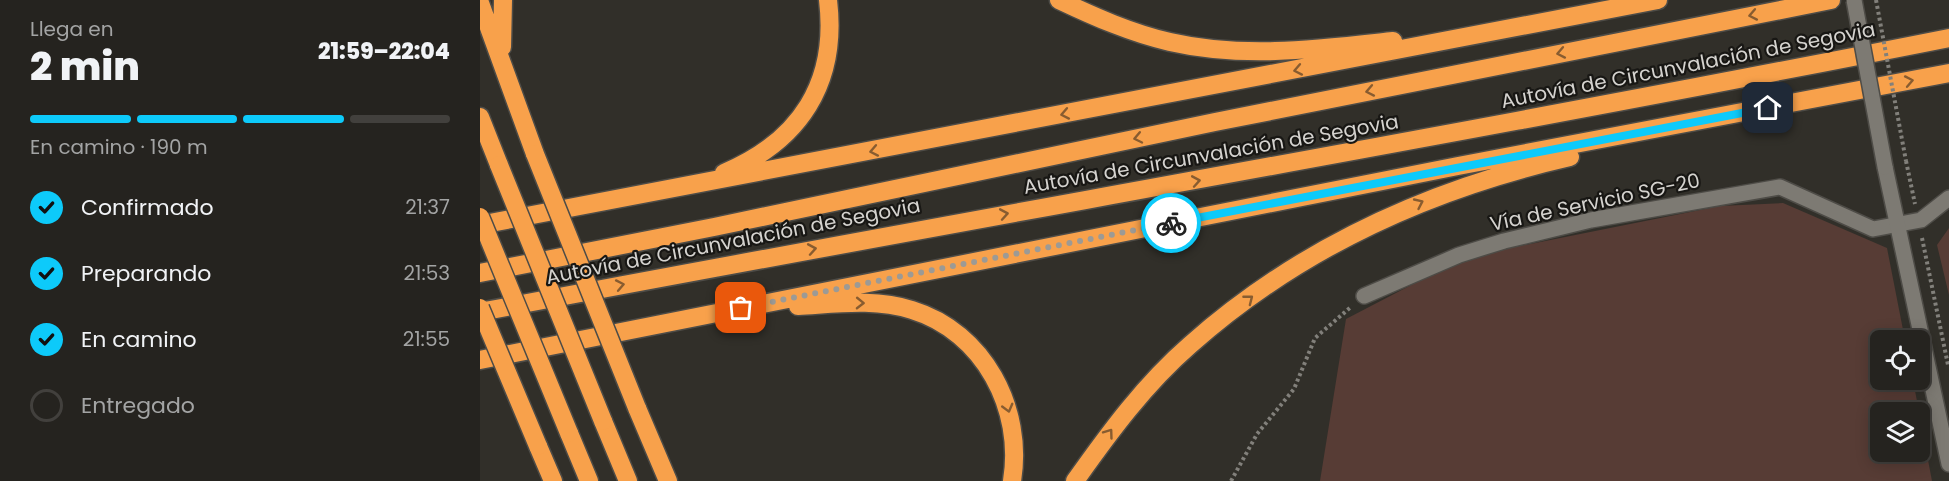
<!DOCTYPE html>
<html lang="es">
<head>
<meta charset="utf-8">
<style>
	body { margin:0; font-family:Poppins,sans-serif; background:#312f2c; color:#f1f3f6; height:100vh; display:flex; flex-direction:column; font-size:22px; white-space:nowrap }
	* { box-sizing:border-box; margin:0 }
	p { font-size:20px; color:#a3a4a4 }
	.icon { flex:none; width:33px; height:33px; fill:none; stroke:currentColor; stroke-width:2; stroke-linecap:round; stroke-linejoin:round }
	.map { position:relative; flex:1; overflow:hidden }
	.side { display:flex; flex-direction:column; background:#25231f; width:480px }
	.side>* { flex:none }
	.fabs { position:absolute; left:1390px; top:330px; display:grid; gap:12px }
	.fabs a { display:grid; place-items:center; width:60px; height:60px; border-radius:9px; background:#25231f; box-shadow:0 3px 15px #0003,0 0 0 2px #42403d; font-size:30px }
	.pin { position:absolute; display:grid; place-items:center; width:51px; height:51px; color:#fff; margin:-26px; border-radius:12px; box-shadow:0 3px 9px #0006 }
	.courier { position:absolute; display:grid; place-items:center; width:60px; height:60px; margin:-30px; border:4px solid #0dcafa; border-radius:50%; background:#fff; color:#222; box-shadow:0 2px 8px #0007 }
	.head em { font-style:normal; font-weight:800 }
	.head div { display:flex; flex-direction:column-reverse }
	.head { display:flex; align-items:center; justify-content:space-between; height:102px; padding:0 30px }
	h1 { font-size:39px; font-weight:800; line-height:45px }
	.bar { display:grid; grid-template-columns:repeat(4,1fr); gap:9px 6px; align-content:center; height:72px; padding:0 30px }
	.bar i { height:8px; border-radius:4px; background:#42403d }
	.bar .current { background:#0dcafa }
	.bar p { grid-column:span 4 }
	ol { padding:0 30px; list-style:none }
	li { display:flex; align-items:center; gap:18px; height:66px }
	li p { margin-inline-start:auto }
	li .icon { padding:6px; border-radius:50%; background:#0dcafa; color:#111; stroke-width:4 }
	li:last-child { color:#a3a4a4 }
	li i { width:33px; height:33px; border:3px solid #42403d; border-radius:50% }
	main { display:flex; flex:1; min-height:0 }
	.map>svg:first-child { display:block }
</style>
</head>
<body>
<main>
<section class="side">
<div class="head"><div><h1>2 min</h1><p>Llega en</p></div><em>21:59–22:04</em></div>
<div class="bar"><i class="current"></i><i class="current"></i><i class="current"></i><i></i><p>En camino · 190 m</p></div>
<ol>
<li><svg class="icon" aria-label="check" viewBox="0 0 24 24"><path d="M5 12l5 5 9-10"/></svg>Confirmado<p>21:37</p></li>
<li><svg class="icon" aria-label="check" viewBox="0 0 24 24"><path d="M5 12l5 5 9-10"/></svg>Preparando<p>21:53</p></li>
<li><svg class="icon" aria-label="check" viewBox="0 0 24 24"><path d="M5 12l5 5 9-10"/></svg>En camino<p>21:55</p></li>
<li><i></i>Entregado</li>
</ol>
</section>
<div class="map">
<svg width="1469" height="481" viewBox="0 0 1469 481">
	<rect width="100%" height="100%" fill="#312f29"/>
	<path fill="#573c35" d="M 1303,203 L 1407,248 L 1425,340 L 1401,340 L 1401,380 L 1433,380 L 1439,412 L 1401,412 L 1401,452 L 1440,452 L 1440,418 L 1452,481 L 840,481 L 866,319 L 985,257 L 1240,206 Z
		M 1469,228 L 1469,295 L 1457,245 Z"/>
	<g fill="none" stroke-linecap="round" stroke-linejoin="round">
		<defs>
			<path id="minor" d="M 884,296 L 979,255 L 1024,241 L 1111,220 L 1300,187 L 1393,229 L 1441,220 L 1469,198"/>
			<path id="secondary" d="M 1405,167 L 1469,464"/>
			<path id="motorway" d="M 579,0 C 615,17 651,33 690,42 C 764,59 840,49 913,41
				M 0,3 L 55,154
				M 22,47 L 23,0
				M 0,117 L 19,165
				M 244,173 C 320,141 358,83 348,0
				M 0,225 L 1178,0
				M 0,273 L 234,227 L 735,122 L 1351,0
				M 318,306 C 355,304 395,298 432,310 C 504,332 544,409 532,481
				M 0,312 C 489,219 980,135 1469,38
				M 0,360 L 978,166 L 1469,73
				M 157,408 L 188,481
				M 123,421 L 148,481
				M 89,433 L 109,481
				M 58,446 L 73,481
				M 595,481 C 629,433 665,384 710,345 C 818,249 950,189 1090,157"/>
		</defs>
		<use href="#minor" stroke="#4e4c47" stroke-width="18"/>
		<use href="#secondary" stroke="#4e4c47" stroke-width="18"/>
		<use href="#motorway" stroke="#4e4c47" stroke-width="21"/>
		<path stroke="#82807b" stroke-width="4" stroke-dasharray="3 3" stroke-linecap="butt" d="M 1426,161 L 1435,204
			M 1442,238 L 1468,365
			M 751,481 L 777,434 L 814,389 L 835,338 L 872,306"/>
		<use href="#minor" stroke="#7d7a73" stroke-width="15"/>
		<use href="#secondary" stroke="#7d7a73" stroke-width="15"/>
		<use href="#motorway" stroke="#f8a14b" stroke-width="18"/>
		<defs>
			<path id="secondary-bridge" d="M 1374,0 L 1405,167"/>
			<path id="motorway-bridge" d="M 55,154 L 157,408
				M 19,165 L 123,421
				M 0,217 L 89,433
				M 0,308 L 58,446"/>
		</defs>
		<use href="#secondary-bridge" stroke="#4e4c47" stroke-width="18" stroke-linecap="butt"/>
		<use href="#motorway-bridge" stroke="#4e4c47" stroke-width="21" stroke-linecap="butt"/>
		<path stroke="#82807b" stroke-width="4" stroke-dasharray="3 3" stroke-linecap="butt" d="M 1396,0 L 1426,161"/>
		<use href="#secondary-bridge" stroke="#7d7a73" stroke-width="15"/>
		<use href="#motorway-bridge" stroke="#f8a14b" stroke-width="18"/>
	</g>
	<defs><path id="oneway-chevron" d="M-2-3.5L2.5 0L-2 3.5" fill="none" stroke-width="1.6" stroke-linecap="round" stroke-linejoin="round" transform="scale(1.5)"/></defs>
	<g stroke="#885c30">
		<use href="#oneway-chevron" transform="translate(1273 15) rotate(169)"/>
		<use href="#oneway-chevron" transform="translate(1081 53) rotate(169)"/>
		<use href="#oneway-chevron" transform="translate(818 70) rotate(169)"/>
		<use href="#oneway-chevron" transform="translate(1429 81) rotate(-11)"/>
		<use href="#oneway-chevron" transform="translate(890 91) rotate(169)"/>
		<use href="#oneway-chevron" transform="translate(585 114) rotate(169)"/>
		<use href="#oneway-chevron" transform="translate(658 138) rotate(168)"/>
		<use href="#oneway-chevron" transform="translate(394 151) rotate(169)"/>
		<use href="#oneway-chevron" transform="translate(716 181) rotate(-10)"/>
		<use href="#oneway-chevron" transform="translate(939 203) rotate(-25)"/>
		<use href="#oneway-chevron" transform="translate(524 214) rotate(-10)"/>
		<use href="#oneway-chevron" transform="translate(332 249) rotate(-10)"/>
		<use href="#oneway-chevron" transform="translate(140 285) rotate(-11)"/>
		<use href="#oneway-chevron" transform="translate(769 299) rotate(-38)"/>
		<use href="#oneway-chevron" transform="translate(380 303) rotate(1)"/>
		<use href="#oneway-chevron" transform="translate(528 408) rotate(75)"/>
		<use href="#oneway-chevron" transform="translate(629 433) rotate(-54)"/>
	</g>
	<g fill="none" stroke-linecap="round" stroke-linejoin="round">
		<path stroke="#9c9a95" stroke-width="6" stroke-dasharray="0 10.8" d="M 261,308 L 691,223"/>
		<path stroke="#0dcafa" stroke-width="8" d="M 691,223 L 1288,108"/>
	</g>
	<g text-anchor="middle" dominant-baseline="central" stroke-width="4.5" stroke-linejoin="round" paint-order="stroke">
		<g font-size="20" fill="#d5d3cf" stroke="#181714">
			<text transform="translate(1208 65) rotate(-11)">Autovía de Circunvalación de Segovia</text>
			<text transform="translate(731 154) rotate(-10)">Autovía de Circunvalación de Segovia</text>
			<text transform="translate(1115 202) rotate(-12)">Vía de Servicio SG-20</text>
			<text transform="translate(253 241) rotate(-11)">Autovía de Circunvalación de Segovia</text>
		</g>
	</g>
</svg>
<div class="fabs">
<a><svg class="icon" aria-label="locate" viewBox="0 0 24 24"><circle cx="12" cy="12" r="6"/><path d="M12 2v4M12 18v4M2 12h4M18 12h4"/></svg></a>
<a><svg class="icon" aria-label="layers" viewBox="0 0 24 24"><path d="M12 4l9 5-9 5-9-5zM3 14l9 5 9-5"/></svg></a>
</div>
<div class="pin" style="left:261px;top:308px;background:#ea580c"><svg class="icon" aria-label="bag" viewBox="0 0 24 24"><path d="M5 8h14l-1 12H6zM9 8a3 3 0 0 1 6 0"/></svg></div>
<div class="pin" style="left:1288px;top:108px;background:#1f2937"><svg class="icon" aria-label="home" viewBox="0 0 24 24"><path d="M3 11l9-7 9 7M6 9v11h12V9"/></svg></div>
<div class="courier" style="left:691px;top:223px"><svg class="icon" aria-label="bike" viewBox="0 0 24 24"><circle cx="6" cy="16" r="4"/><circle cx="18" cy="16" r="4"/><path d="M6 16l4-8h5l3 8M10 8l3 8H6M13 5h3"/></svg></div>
</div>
</main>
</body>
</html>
